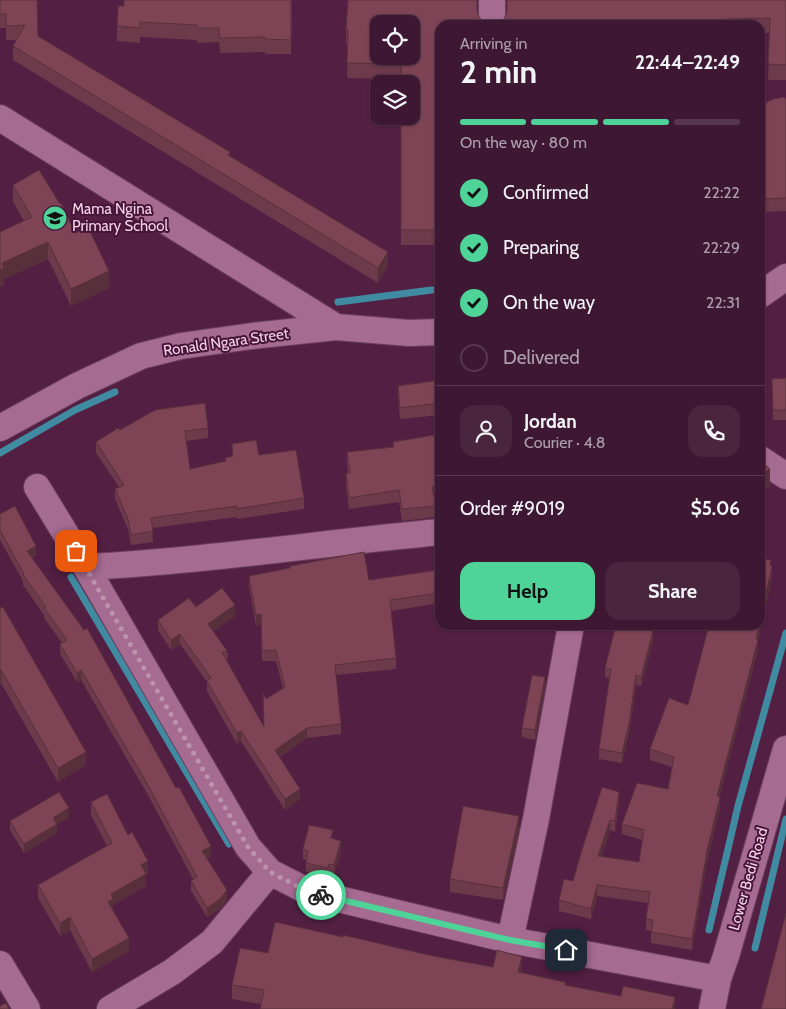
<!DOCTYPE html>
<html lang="en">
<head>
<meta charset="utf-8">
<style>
	body { margin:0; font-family:Cabin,sans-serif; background:#49253e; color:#f1f3f6; height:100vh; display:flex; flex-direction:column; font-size:19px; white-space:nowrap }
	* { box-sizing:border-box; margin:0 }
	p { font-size:16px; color:#ada0ac }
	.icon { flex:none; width:28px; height:28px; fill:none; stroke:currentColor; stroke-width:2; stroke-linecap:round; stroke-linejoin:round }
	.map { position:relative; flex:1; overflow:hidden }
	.sheet { position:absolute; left:435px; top:20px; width:330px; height:610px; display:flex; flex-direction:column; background:#3e1832; border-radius:15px; box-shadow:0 1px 4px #0004,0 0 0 1px #57374d }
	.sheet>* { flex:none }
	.tools { position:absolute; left:370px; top:15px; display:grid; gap:10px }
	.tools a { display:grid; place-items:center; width:50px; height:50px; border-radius:10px; background:#3e1832; box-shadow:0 1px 4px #0004,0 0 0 1px #57374d; font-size:25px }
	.pin { position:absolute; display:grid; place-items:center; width:42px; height:42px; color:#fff; margin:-21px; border-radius:10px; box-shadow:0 2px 8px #0006 }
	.courier { position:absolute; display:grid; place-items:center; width:50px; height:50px; margin:-25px; border:4px solid #4ed399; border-radius:50%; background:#fff; color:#222; box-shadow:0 1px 6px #0007 }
	.headline em { font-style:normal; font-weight:800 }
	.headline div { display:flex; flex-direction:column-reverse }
	.headline { display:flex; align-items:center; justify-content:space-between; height:85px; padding:0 25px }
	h1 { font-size:32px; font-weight:800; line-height:38px }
	.bar { display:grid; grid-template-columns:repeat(4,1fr); gap:8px 5px; align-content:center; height:60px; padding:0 25px }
	.bar i { height:6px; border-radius:4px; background:#57374d }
	.bar .selected { background:#4ed399 }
	.bar p { grid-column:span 4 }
	.line { display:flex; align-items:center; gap:12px; padding:0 25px; border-top:1px solid #57374d }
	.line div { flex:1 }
	.round { display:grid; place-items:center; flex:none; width:52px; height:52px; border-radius:15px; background:#49253e }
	ol { padding:0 25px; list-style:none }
	li { display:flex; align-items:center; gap:15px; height:55px }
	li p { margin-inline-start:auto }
	li .icon { padding:5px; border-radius:50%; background:#4ed399; color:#111; stroke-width:4 }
	li:last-child { color:#ada0ac }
	li i { width:28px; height:28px; border:2px solid #57374d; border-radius:50% }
	.cta { display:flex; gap:10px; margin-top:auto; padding:10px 25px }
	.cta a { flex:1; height:58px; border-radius:15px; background:#4ed399; color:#111; font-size:20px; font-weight:800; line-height:58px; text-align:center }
	.cta a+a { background:#49253e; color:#f1f3f6 }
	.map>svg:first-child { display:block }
</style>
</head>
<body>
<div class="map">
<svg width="786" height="1009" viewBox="0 0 786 1009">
	<rect width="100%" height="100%" fill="#532043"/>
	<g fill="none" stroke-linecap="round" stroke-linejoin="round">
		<path stroke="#408ba2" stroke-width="7" d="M 338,302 L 432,290
			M 0,453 L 75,410 L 115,392
			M 71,577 L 229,844
			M 709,930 L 738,806 L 786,633
			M 755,948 L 786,819"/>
		<defs>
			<path id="minor" d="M 492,25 L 492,0
				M 0,118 L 336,327
				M 760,295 L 786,277
				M 0,428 L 77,386 L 141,356 L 181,346 L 252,336 L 336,327 L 409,333 L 440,332
				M 760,459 L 786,476
				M 37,487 L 86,567 L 248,847 L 270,872 L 309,892 L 510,940 L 718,979
				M 86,567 C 204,561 322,543 440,532
				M 510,940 L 536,819 L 571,625
				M 0,964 L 27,1009
				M 110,1009 L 172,972 L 212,942 L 270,872
				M 712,1009 L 718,979 L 726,956 L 786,749"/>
		</defs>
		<use href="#minor" stroke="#6b3e5e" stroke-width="28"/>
		<use href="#minor" stroke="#a66b91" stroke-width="26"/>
	</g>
	<path fill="#6c3a4a" d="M 0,0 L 38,36 L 230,156 L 388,266 L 378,283 L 13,60 L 13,46 L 16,40 L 6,40 L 6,28 L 0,28 Z
		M 292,0 L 291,54 L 265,54 L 265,52 L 220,53 L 219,42 L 197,43 L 197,40 L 140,37 L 140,43 L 117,41 L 117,26 L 124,6 Z
		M 786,0 L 786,80 L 768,80 L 770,33 L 760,33 L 760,25 L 440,25 L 440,92 L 436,92 L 436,245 L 401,245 L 401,79 L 347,78 L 348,45 L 346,45 L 346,30 L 477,10 L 479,17 L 485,23 L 492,25 Z
		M 786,99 L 786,211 L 760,212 L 760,110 Z
		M 13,185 L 75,233 L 109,288 L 71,306 L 48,259 L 4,279 L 4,285 L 0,287 L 0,232 L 24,221 L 13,202 Z
		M 786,378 L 786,420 L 773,420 L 772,379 Z
		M 440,380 L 440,415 L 400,419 L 398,398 L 398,386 Z
		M 208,428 L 208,438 L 186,441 L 190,469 L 225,461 L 225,458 L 232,456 L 232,444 L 259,455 L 304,498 L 304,509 L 237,519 L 237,517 L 152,528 L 153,542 L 131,545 L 128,529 L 115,499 L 115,489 L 119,487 L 96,453 L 96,442 L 120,430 Z
		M 440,434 L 440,497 L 434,498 L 436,506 L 436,517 L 402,521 L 399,502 L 349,509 L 346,485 L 346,473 L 348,473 L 347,464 L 347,452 L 393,447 L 393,442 Z
		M 0,514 L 36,555 L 32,557 L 211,856 L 207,858 L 227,900 L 220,909 L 207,917 L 191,891 L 191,881 L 193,879 L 149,797 L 81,680 L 77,682 L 60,654 L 60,644 L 62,643 L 44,618 L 44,615 L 23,585 L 23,581 L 0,540 Z
		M 771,566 L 772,578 L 758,640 L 758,650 L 719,797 L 720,808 L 707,862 L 692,950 L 651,943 L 651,931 L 646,930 L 646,919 L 648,903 L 597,896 L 591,919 L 559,911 L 559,900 L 573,881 L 619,803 L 615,832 L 610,830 L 601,857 L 639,862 L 642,840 L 622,834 L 622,824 L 668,789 L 672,767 L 650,760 L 650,749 L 688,705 Z
		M 249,576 L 440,581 L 440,603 L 391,611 L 396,658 L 396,669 L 336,675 L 341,724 L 341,734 L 307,738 L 280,757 L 300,799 L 285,810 L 241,741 L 237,744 L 207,691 L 207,682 L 180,644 L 171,650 L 158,630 L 158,620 L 196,607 L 235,616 L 213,631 L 228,652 L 227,663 L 264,727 L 266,699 L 283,688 L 276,661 L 262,661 L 261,624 L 256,626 L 249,586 Z
		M 0,608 L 86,765 L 58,782 L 1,683 L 0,684 Z
		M 639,625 L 639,628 L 653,641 L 641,686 L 636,685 L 629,734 L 622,763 L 599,759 L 599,749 L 610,679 L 605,677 L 605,668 Z
		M 545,687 L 535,740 L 522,737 L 522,728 Z
		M 91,802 L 148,874 L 146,875 L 146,886 L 113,905 L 113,911 L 129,951 L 92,972 L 70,930 L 60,936 L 38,898 L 38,885 L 107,846 L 91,815 Z
		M 69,817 L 57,824 L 57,833 L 24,853 L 10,830 L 10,821 Z
		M 519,829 L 503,900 L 450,892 L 450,879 Z
		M 333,839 L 341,851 L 334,875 L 329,874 L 328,878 L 306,872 L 306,860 L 303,859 L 303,849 Z
		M 268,953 L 433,956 L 493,967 L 522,971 L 521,973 L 565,986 L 675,1009 L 261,1004 L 232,999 L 232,985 Z"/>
	<path fill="#58303c" d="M 48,242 L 48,259 L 4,279 L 4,285 L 0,287 L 0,270 L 2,263 Z
		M 388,252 L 388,266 L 378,283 L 378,268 Z
		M 109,271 L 109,288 L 71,306 L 71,289 Z
		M 770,469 L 770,487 L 760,494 L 760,476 Z
		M 36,546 L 36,555 L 27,560 L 27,551 Z
		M 772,567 L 772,578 L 756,650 L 756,639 L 759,625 L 760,625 L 760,619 Z
		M 235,605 L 235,616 L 208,635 L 208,624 Z
		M 261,614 L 261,624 L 256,626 L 256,615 Z
		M 653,631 L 653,641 L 641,686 L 641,677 Z
		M 180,634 L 180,644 L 171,650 L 171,640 Z
		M 758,640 L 758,650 L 717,807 L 717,796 Z
		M 1,670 L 1,683 L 0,684 L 0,671 Z
		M 81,670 L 81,680 L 77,682 L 77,673 Z
		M 636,675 L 636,685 L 629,734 L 622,763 L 622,753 Z
		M 545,677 L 545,687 L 535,740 L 535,730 Z
		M 307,728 L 307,738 L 275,760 L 275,750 Z
		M 241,731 L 241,741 L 237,744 L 237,733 Z
		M 86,752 L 86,765 L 58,782 L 58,768 Z
		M 300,789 L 300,799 L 285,810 L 285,799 Z
		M 619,792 L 619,803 L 615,832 L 615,821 Z
		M 720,797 L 720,808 L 707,862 L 692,950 L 692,939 L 707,851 Z
		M 69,808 L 69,817 L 53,827 L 53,818 Z
		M 519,816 L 519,829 L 503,900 L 503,888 Z
		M 610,820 L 610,830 L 598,867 L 598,856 Z
		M 57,824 L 57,833 L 24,853 L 24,844 Z
		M 341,841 L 341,851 L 334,875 L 334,865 Z
		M 211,846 L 211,856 L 202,861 L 202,851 Z
		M 148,861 L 148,874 L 146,875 L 146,886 L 113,905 L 113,912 L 108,902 L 111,894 L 141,865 Z
		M 597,885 L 597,896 L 591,919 L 591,909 Z
		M 227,890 L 227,900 L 220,909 L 207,917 L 207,908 Z
		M 70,917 L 70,930 L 60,936 L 60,923 Z
		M 129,938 L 129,951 L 92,972 L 92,959 Z
		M 522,957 L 522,971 L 518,986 L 518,972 Z
		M 675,997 L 675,1009 L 672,1009 Z"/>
	<path fill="#7e4456" stroke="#58303c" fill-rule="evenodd" d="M 0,0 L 37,0 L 38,36 L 230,152 L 228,155 L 388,252 L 378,268 L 13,46 L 25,25 L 6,26 L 6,14 L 0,14 Z
		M 124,0 L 291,0 L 291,40 L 265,39 L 265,37 L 220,38 L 219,28 L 197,28 L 197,25 L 140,22 L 140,28 L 117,26 L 118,6 L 124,6 Z
		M 348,0 L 477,0 L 477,10 L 479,17 L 485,23 L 492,25 L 499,23 L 505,18 L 507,10 L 507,0 L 786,0 L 786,65 L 768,64 L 770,18 L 727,19 L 727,25 L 440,25 L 440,77 L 436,77 L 436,230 L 401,230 L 401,116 L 411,116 L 411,84 L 401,84 L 401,64 L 347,63 L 348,30 L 346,30 ZM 379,24 L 411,24 L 411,56 L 379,56 Z
		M 784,97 L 786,99 L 786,198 L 760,199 L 760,110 L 767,102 L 774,99 Z
		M 39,170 L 60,204 L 61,203 L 75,233 L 88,227 L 109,271 L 71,289 L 48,242 L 2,263 L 4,268 L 0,270 L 0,232 L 32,217 L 13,185 Z
		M 786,378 L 786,410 L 773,410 L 772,379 Z
		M 440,380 L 440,403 L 400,408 L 398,386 Z
		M 205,403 L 208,428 L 185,431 L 190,469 L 226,461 L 225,458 L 233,456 L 232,444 L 256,440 L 259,455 L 296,450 L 304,498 L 237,509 L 237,506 L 151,518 L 153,531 L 131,535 L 128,519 L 115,489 L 124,485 L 96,442 L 118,428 L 120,430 L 155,410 Z
		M 440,434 L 440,485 L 432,487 L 436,506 L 402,509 L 399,490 L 349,498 L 346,473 L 350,473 L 347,452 L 394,447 L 393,442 Z
		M 760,460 L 770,469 L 760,476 Z
		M 15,506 L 36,546 L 27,551 L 84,630 L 87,628 L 176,788 L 179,787 L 211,846 L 202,851 L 227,890 L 220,899 L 207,908 L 191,881 L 197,877 L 149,787 L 81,670 L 77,673 L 60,644 L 67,640 L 44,608 L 46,607 L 23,575 L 24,574 L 0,530 L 0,514 Z
		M 364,552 L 369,580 L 438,570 L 440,581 L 440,593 L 390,600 L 396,658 L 335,665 L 341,724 L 307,728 L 275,750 L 300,789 L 285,799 L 241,731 L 237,733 L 207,681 L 211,678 L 180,634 L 171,640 L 158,620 L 189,598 L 196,607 L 222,588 L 235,605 L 208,624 L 228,652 L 222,652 L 264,727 L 263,693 L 266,699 L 285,687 L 276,650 L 262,651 L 261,614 L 256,615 L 249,576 L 290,568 L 290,566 Z
		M 760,558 L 771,560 L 770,565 L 772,567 L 760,619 Z
		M 3,607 L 86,752 L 58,768 L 1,670 L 0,671 L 0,608 Z
		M 616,625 L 638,625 L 637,627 L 653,631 L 641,677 L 636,675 L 629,724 L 622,753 L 599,749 L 611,669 L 605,668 Z
		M 709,625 L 759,625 L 756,639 L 758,640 L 717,796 L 720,797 L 707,851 L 692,939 L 651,932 L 653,920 L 646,919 L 650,892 L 597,885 L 591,909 L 559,900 L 564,879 L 573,881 L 581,853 L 602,787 L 619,792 L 615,821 L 610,820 L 598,856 L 639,862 L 644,830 L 622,824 L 637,783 L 668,789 L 674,757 L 650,749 L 669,698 L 688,705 Z
		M 532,675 L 545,677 L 535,730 L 522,728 Z
		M 59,792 L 69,808 L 53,818 L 57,824 L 24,844 L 10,821 Z
		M 107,794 L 128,835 L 132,832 L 148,861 L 141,865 L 146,874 L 111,894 L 113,899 L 108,902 L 129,938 L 92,959 L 70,917 L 60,923 L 38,885 L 112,843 L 91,802 Z
		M 463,806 L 519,816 L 503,888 L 450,879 Z
		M 309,825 L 333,830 L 331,838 L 341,841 L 334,865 L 329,864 L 328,868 L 306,863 L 308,851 L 303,849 Z
		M 786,913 L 786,1009 L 761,1009 Z
		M 275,922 L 343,937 L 343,935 L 433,956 L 493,967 L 497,950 L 522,957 L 518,972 L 565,982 L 565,985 L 621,996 L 623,986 L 675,997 L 672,1009 L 260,1009 L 264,990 L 232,985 L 240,948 L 268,953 Z
		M 6,1003 L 9,1009 L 0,1009 L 0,1006 Z"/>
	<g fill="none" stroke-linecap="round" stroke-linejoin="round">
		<path stroke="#bc94ae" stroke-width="5" stroke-dasharray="0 9" d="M 76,551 L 248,847 L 270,872 L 309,892 L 321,895"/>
		<path stroke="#4ed399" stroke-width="6" d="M 321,895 L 510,940 L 566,950"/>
	</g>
	<defs>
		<symbol id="school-disc" viewBox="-11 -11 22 22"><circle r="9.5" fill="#4ed399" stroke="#471539"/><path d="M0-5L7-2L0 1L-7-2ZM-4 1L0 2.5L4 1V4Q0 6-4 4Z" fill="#111"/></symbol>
	</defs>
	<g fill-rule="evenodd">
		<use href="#school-disc" x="41" y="204" width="28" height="28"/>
	</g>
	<g text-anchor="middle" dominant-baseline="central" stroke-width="4" stroke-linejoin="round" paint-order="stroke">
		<g font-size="15" fill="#f4d3e7" stroke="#471539" text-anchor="start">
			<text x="72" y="209">Mama Ngina<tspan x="72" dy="17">Primary School</tspan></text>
		</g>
		<g font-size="15" fill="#f4d3e7" stroke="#471539">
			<text transform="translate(226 342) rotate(-8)">Ronald Ngara Street</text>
			<text transform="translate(748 879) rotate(-74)">Lower Bedi Road</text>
		</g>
	</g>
</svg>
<div class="tools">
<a><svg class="icon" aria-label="locate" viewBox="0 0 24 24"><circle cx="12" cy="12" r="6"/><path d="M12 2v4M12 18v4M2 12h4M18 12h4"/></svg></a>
<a><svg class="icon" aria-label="layers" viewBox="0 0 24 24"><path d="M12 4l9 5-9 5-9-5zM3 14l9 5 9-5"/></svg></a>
</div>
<div class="pin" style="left:76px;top:551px;background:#ea580c"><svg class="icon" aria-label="bag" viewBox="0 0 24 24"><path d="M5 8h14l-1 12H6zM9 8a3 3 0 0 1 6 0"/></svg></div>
<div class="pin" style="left:566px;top:950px;background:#1f2937"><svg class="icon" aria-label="home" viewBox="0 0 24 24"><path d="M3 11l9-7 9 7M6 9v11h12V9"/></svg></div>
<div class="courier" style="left:321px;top:895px"><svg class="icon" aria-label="bike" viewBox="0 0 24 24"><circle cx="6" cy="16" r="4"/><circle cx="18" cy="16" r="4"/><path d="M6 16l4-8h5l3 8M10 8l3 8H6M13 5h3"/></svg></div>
<section class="sheet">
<div class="headline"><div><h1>2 min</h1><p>Arriving in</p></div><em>22:44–22:49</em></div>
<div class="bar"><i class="selected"></i><i class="selected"></i><i class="selected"></i><i></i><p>On the way · 80 m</p></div>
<ol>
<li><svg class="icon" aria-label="check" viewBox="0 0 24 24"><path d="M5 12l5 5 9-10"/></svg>Confirmed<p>22:22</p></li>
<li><svg class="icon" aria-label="check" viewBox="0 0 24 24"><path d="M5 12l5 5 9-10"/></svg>Preparing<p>22:29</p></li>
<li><svg class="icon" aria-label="check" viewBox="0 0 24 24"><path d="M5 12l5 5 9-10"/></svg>On the way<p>22:31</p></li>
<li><i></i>Delivered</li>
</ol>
<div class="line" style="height:90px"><a class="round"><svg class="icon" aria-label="person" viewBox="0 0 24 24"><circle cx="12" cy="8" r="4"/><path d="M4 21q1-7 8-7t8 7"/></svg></a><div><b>Jordan</b><p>Courier · 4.8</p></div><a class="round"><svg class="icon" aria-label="phone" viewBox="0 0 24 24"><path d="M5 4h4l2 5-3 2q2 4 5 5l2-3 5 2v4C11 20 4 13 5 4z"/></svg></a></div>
<div class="line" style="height:65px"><div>Order #9019</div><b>$5.06</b></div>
<div class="cta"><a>Help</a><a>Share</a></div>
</section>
</div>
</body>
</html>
